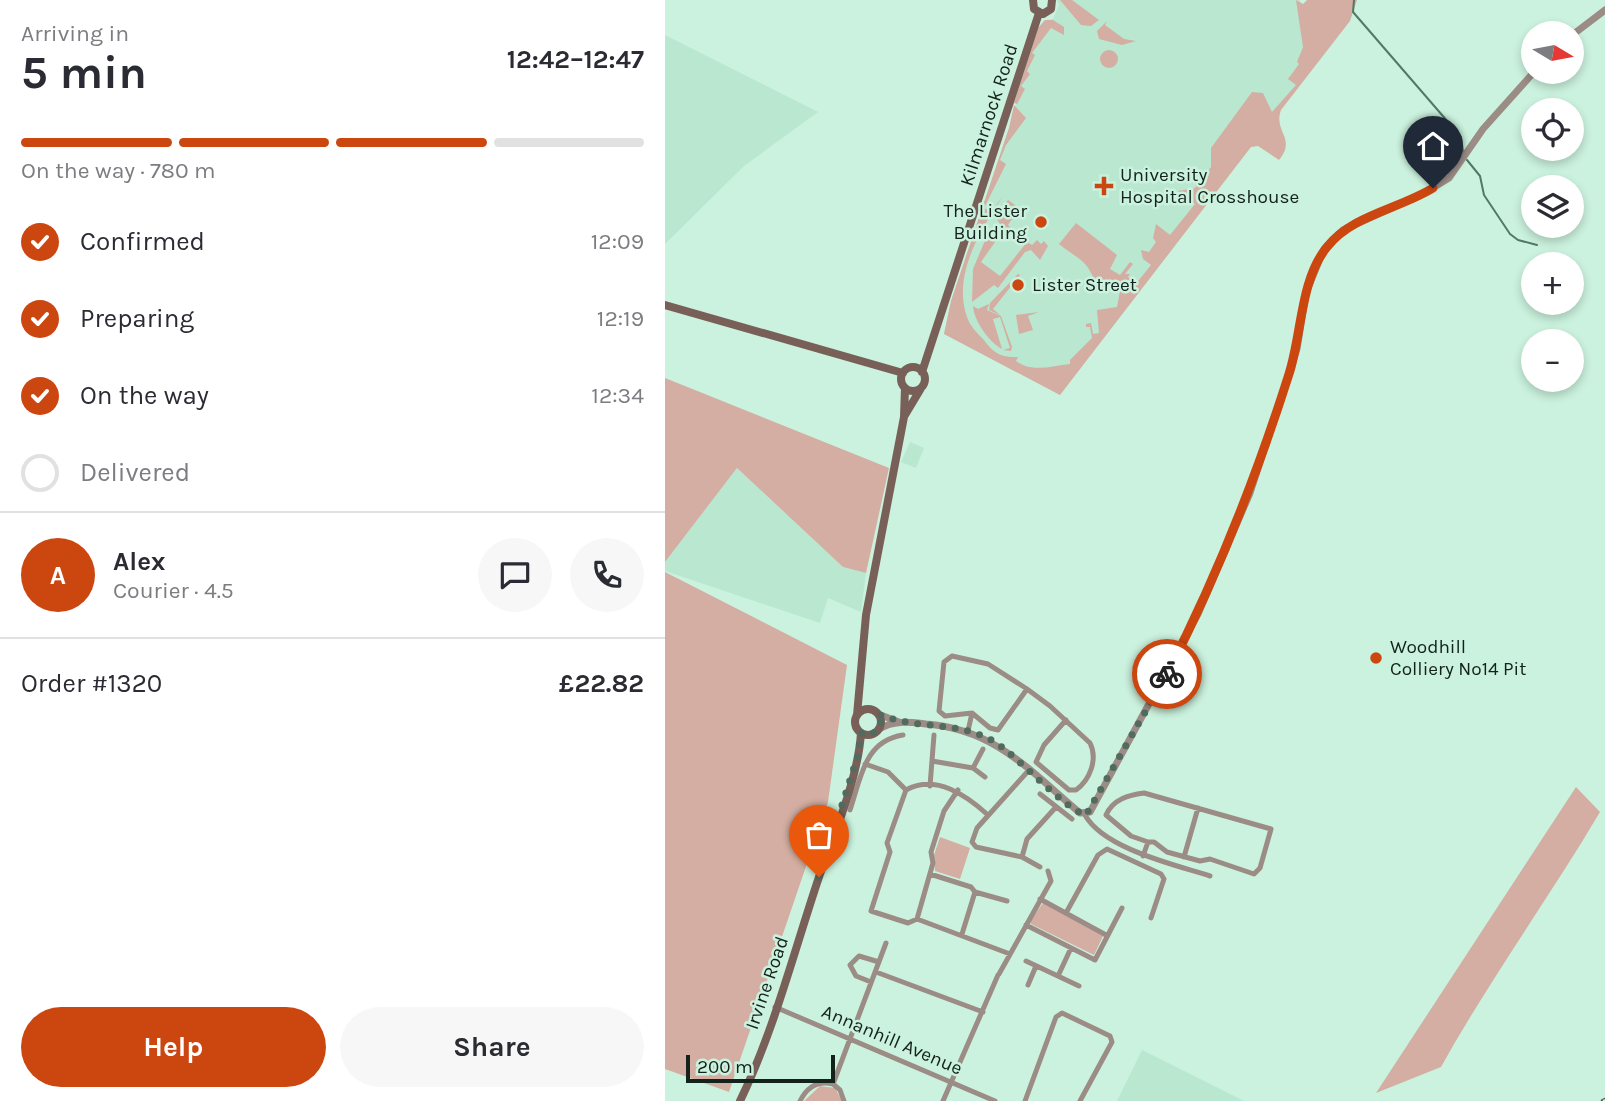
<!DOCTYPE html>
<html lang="en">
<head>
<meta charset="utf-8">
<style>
	body { margin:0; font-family:Karla,sans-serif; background:#f7f7f7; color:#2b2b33; height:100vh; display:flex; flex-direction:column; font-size:26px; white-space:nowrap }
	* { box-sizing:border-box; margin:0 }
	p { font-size:23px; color:#7c7c81 }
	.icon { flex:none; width:38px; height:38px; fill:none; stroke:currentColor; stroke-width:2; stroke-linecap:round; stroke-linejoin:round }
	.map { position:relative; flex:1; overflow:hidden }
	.drawer { display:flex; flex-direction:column; background:#fff; width:665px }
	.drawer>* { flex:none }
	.needle { width:46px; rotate:100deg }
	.buttons { position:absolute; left:856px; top:21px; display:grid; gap:14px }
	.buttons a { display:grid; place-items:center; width:63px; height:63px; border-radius:50%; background:#fff; box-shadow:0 4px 10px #0003; font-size:35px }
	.scale { position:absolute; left:21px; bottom:18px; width:149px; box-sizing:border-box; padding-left:7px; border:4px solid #13221b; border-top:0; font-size:19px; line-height:24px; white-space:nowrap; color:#13221b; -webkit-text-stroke:5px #cbf2de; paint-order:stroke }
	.pin { position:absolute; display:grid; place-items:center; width:60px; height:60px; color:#fff; margin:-72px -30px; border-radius:50% 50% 50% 0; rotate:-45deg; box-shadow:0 0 7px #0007 }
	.pin .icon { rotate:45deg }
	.courier { position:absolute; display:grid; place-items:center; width:70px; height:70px; margin:-35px; border:5px solid #cc4610; border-radius:50%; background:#fff; color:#222; box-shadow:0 2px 9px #0007 }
	.overview em { font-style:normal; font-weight:700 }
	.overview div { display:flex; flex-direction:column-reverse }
	.overview { display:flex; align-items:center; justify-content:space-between; height:119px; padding:0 21px }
	h1 { font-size:46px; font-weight:700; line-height:52px }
	.bar { display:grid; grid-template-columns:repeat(4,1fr); gap:10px 7px; align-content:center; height:84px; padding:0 21px }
	.bar i { height:9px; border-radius:5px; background:#e1e1e2 }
	.bar .on { background:#cc4610 }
	.bar p { grid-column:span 4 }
	.line { display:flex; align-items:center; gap:18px; padding:0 21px; border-top:2px solid #e1e1e2 }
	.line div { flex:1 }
	.round { display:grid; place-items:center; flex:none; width:74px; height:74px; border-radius:37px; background:#f7f7f7 }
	ol { padding:0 21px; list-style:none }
	li { display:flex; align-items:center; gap:21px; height:77px }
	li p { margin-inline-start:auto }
	li .icon { padding:7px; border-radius:50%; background:#cc4610; color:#fff; stroke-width:4 }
	li:last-child { color:#7c7c81 }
	li i { width:38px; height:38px; border:4px solid #e1e1e2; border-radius:50% }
	.action { display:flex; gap:14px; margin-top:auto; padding:14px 21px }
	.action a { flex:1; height:80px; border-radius:42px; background:#cc4610; color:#fff; font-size:28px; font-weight:700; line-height:80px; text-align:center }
	.action a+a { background:#f7f7f7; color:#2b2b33 }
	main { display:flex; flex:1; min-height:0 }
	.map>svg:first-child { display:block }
</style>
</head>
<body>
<main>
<section class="drawer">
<div class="overview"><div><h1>5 min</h1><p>Arriving in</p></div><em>12:42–12:47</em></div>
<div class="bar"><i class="on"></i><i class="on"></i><i class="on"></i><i></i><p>On the way · 780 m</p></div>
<ol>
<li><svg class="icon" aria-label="check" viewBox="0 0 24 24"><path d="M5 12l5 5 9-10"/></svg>Confirmed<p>12:09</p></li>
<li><svg class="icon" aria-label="check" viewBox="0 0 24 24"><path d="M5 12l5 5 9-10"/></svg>Preparing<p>12:19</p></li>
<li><svg class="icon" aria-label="check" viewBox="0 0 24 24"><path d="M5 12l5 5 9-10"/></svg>On the way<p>12:34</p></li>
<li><i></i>Delivered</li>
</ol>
<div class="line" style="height:126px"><b class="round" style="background:#cc4610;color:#fff">A</b><div><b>Alex</b><p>Courier · 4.5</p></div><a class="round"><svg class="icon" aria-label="chat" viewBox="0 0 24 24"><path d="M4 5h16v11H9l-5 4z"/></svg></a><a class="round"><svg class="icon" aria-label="phone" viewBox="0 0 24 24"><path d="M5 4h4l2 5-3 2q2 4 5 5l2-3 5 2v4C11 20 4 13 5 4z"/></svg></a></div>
<div class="line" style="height:91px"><div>Order #1320</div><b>£22.82</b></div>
<div class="action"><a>Help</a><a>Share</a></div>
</section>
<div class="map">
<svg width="940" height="1101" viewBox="0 0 940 1101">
	<rect width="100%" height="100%" fill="#cbf2de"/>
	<path fill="#b9e7d0" d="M 392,0 L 635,0 L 648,65 L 395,395 L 279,334 L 286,301 L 344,128 L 373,28 L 380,20 L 388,19 L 394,5 Z
		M 0,35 L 153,112 L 79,166 L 0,244 Z
		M 245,442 L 259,448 L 251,468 L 236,462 Z
		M 72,468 L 178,567 L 201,573 L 196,612 L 163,598 L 155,623 L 0,571 L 0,562 Z
		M 477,1050 L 579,1101 L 452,1101 Z"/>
	<path fill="#d4aea2" d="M 395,0 L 407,0 L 434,20 L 426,26 L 416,25 Z
		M 631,0 L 638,4 L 642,0 L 692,0 L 685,21 L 616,110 C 608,132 632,138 614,160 L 593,146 L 586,147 L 395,395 L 279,334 L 286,301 L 344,128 L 349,105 L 361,118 L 341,145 L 335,160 L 341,164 L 319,208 L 326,212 L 338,196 C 316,229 287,275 302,317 C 305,326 312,333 318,339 C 328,352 334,358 353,357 L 351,361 C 367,373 387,366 405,364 L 405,360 L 427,338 L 425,327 L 421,327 L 421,324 L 426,323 L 428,334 L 434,333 L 432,310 L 452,307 L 455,291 C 426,290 434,282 421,265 C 414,257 402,251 394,244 L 411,223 L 452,255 L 445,269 L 455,275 L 465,262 L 468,264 L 460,274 L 465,274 L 463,277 L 469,282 L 474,280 L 486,265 L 478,259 L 476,250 L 484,252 L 491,242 L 488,238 L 491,224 L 505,235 L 530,204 L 513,191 L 530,188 L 546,167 L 546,148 L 587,92 L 598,93 L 607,112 L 631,85 L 623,79 L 634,64 L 632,62 L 638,47 Z
		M 380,20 L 388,20 L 399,27 L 399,35 L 386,28 L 367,53 L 370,55 L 362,71 L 365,74 L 356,86 L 360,89 L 352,104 L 349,103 L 373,28 Z
		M 442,21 L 440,25 L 459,39 L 471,41 L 457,45 L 434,39 L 432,31 Z
		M435 59a9 9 0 1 1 18 0a9 9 0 1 1-18 0Z
		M 343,200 L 354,208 L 343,225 L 347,229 L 343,227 L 340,231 L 331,218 Z
		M 324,231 L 333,231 L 335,235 L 316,262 L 335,276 L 362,242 L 367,245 L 372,240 L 376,244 L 379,241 L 383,246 L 375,260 L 366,250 L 360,252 L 333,288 L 329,285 L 307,302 L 308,269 Z
		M 353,274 L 355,275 L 328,309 L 335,315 L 324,310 L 325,303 Z
		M 324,304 L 322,310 L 336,316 L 347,347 L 346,351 L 338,350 L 345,348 L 335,317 L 328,319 L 337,349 C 324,342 309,321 308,306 L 313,309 Z
		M 374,312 L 363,316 L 368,330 L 354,334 L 351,315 Z
		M 0,378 L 224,468 L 201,573 L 178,567 L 72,468 L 0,562 Z
		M 0,572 L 182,665 L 163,802 L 64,1092 L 0,1069 Z
		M 911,787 L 935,812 C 884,898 825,979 776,1067 L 711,1093 Z
		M 275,837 L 305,848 L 295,879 L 270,871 L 269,855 Z
		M 378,903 L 438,936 L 429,955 L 366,924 L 365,921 Z
		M 155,1086 L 170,1088 L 177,1101 L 139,1101 Z"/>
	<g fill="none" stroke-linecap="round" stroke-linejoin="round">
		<path stroke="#507a66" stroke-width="2" d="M 689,0 L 688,12 L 796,137 L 798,152
			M 802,160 L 815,176 L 819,195 L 845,234 L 853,240 L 872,245"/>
		<path stroke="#9c8c86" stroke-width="5" d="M 362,689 L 333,730 L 325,728 L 307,713 L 280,716 L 274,711 L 279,662 L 287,656 L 323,664 L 359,687 L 362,689 L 385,706 L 425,743 C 433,759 425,780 411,790 L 404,790 L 371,762 L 379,745 L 401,720
			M 303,731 L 307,713
			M 267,761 L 308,768 L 320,777
			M 200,764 L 223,772 L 241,790
			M 308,768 L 318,749
			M 364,770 L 312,828 L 307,842 L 311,847 L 357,857 L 375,867
			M 265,786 L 269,735
			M 375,794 L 407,819
			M 185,810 C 196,778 199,741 238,735
			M 323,815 C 301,795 271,774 241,790 L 222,843 L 225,852 L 206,911 L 243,923 L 252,919 L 345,954
			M 420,815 C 439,849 511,865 545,876
			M 478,856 L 483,842 L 466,836 L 441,815 C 448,799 464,795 479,793 L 606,829 L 595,868 L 589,874 L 545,859 L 535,861 L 502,852 L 489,842 L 483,842
			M 357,857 L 362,839 L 391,807
			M 519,857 L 533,808
			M 265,874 L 306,887 L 310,892 L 297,934
			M 310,892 L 342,901
			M 375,899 L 441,935
			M 401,913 L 433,855 L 442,849 L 496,874 L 499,879 L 486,918
			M 252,919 L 268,863 L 266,852 L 279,811 L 293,790
			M 361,925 L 430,960 L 457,908
			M 361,961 L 414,986
			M 211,972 L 318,1012
			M 334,974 L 386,881 L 383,871
			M 393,976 L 406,948
			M 206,982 L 191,976 L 185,965 L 194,956 L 214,962
			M 363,985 L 371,966
			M 110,1007 L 330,1101
			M 135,1101 C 142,1087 152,1080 168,1084
			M 179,1101 L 175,1090 L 168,1084 L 221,943
			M 278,1101 L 333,975
			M 360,1101 L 391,1017 L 397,1013 L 445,1036 L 447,1042 L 415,1101"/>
		<path stroke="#9c8c86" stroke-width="7" d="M 906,36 L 940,10
			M 213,714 L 234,722
			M 214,729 C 229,720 243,722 261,724 C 330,729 365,771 415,813 L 425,812 L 533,614 L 585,493 L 632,349 L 641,293 L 659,249 L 678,230 L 756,195 L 784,178 L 818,129 L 869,72"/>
		<path stroke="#786059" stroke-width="8" d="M 368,0 L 369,9 L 378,14 L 386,9 L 387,0
			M 0,305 L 238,373
			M236 379a12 12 0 1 1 24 0a12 12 0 1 1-24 0Z
			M 257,372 L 374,13
			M 240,415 L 255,390
			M190 722a13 13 0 1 1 26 0a13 13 0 1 1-26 0Z
			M 192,715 L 201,615 L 239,417 L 240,388
			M 75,1101 C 109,1031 129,951 154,877 C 169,834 193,779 196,733"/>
		<defs>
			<path id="rail" d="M 938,1101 L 940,1100"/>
		</defs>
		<use href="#rail" stroke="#475d52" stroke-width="4.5"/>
		<use href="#rail" stroke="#cbf2de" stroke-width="2" stroke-dasharray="5" stroke-linecap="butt"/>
	</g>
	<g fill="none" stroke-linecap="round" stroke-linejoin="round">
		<path stroke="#536b5f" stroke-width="7" stroke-dasharray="0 12.6" d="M 154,877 L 193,755 L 196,733 L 204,735 L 212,731 L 216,722 L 213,714 C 250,730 291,720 328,741 C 352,755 400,810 421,815 L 502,674"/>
		<path stroke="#cc4610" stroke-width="9" d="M 502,674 C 552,577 591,478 624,374 C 637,334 635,280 662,247 C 687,215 734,209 768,188"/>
	</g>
	<g fill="#cc4610" stroke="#cbf2de" stroke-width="2.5">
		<path d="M435.5 175.5h7v7h7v7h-7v7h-7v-7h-7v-7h7z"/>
		<circle cx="376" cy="222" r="7"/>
		<circle cx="353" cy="285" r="7"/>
		<circle cx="711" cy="658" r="7"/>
	</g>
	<g text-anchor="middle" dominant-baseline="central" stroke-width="5" stroke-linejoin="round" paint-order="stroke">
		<g font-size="19" fill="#13221b" stroke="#cbf2de">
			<text transform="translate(324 115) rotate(-72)">Kilmarnock Road</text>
			<text transform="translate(102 983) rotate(-71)">Irvine Road</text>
			<text transform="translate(227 1040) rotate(23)">Annanhill Avenue</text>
		</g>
		<g font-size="19" fill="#13221b" stroke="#cbf2de" text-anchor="start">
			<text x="455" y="175">University<tspan x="455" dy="22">Hospital Crosshouse</tspan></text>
			<text x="362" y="211" text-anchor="end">The Lister<tspan x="362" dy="22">Building</tspan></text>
			<text x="367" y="285">Lister Street</text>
			<text x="725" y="647">Woodhill<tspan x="725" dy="22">Colliery No14 Pit</tspan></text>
		</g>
	</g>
</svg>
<div class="buttons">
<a><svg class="needle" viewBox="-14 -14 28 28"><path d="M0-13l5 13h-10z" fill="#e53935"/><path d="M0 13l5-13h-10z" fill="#7c7c81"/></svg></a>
<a><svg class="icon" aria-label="locate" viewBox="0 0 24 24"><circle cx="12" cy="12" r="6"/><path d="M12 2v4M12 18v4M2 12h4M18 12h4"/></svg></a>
<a><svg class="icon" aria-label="layers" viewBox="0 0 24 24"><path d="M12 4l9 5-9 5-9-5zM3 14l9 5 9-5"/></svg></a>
<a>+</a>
<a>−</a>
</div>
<div class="scale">200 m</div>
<div class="pin" style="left:154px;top:877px;background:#ea580c"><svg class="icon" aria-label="bag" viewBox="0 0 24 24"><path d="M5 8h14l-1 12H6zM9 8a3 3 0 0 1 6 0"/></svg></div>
<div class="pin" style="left:768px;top:188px;background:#1f2937"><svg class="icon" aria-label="home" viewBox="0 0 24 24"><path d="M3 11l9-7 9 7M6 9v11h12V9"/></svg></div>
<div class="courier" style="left:502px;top:674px"><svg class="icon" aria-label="bike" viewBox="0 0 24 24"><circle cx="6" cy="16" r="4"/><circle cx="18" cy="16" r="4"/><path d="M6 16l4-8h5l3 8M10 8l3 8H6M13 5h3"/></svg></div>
</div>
</main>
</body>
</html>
